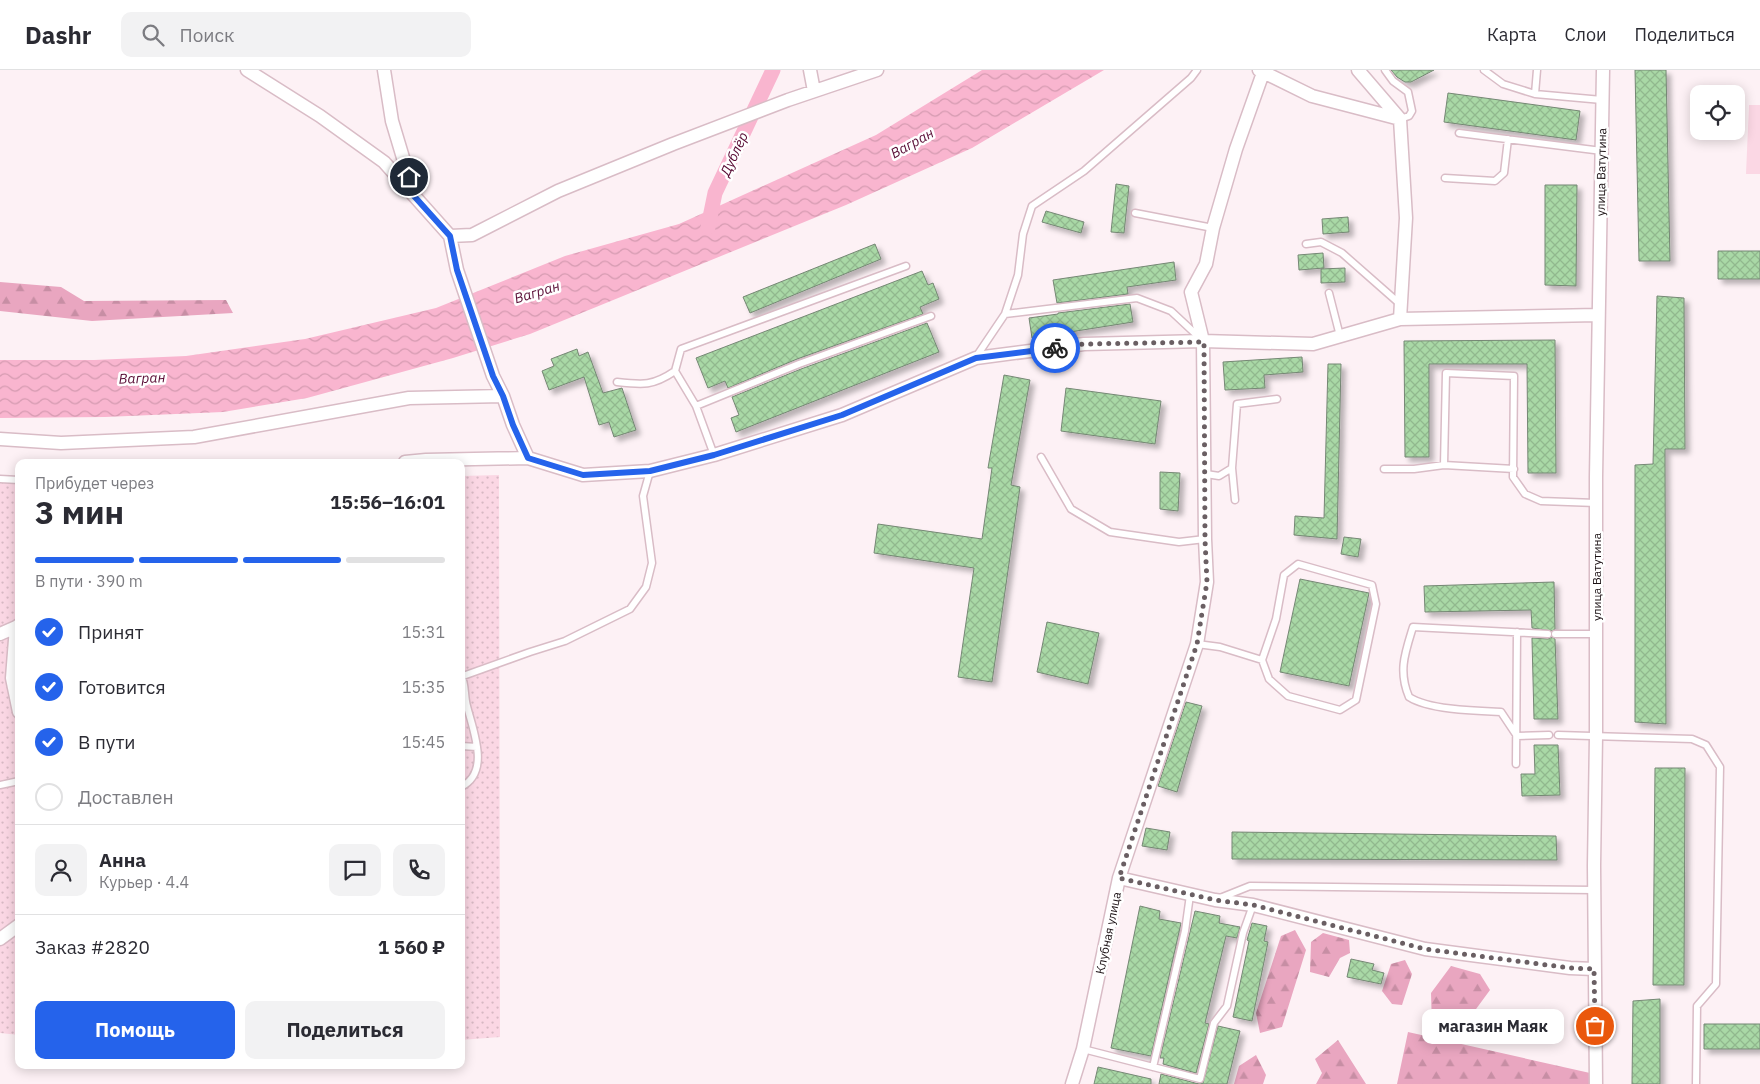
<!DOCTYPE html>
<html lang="ru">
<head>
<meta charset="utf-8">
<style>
	body { margin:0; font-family:"IBM Plex Sans",sans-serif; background:#f2f2f3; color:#2b2b33; height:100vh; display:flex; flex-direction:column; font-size:19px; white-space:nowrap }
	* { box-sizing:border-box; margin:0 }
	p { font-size:16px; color:#7c7c81 }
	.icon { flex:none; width:28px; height:28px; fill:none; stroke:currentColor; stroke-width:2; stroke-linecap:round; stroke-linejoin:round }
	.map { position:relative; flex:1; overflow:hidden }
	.side { position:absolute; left:15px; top:389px; width:450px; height:610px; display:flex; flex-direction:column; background:#fff; border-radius:10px; box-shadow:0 2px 12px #0003 }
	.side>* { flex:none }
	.tools { position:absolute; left:1690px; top:15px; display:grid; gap:10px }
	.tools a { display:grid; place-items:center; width:55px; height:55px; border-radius:10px; background:#fff; box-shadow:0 2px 12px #0003; font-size:25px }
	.pin { position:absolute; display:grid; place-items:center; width:42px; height:42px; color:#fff; margin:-21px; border:2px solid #fff; border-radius:50%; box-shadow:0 1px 5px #0007 }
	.courier { position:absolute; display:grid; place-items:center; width:50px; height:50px; margin:-25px; border:4px solid #2563eb; border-radius:50%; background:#fff; color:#222; box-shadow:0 1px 6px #0007 }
	.bubble { position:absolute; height:35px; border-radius:10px; background:#fff; box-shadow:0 2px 12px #0003; font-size:16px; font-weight:800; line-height:35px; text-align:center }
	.head em { font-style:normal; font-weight:800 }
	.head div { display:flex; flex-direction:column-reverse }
	.head { display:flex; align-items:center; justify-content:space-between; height:85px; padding:0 20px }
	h1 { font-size:32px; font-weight:800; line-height:38px }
	.bar { display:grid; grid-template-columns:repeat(4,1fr); gap:8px 5px; align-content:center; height:60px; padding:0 20px }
	.bar i { height:6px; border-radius:4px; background:#e1e1e2 }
	.bar .on { background:#2563eb }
	.bar p { grid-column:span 4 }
	.line { display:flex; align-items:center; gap:12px; padding:0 20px; border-top:1px solid #e1e1e2 }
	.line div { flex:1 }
	.round { display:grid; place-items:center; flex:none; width:52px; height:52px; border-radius:10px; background:#f2f2f3 }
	ol { padding:0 20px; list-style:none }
	li { display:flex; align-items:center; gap:15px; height:55px }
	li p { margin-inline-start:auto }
	li .icon { padding:5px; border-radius:50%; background:#2563eb; color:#fff; stroke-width:4 }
	li:last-child { color:#7c7c81 }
	li i { width:28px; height:28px; border:2px solid #e1e1e2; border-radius:50% }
	.button { display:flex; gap:10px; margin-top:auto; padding:10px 20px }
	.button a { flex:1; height:58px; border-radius:10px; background:#2563eb; color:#fff; font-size:20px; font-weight:800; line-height:58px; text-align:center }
	.button a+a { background:#f2f2f3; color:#2b2b33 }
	header { display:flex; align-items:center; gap:30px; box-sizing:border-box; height:70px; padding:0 25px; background:#fff; border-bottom:1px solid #e1e1e2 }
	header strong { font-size:24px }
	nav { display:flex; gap:28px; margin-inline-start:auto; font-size:18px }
	.search { width:350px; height:45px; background:#f2f2f3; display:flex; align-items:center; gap:12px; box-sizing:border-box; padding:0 18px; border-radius:10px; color:#7c7c81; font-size:19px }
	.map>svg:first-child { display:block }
</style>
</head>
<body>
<header>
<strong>Dashr</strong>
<div class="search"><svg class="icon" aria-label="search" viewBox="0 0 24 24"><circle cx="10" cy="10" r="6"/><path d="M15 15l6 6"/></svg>Поиск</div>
<nav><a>Карта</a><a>Слои</a><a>Поделиться</a></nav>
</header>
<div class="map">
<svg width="1760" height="1014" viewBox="0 0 1760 1014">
	<defs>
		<pattern id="forest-firs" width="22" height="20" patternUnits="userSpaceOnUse" patternTransform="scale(1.25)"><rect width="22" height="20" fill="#e9a6c0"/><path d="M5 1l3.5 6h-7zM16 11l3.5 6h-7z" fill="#c78ea4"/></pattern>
		<pattern id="garden-dots" width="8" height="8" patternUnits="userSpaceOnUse" patternTransform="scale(1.25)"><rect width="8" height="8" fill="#fbd7e4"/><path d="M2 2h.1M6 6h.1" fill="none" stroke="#d7b8c3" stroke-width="1.8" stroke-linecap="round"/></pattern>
		<pattern id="water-waves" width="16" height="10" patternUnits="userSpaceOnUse" patternTransform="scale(1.25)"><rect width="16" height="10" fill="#f9b5cf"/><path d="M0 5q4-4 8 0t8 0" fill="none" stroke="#d59bb1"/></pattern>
		<pattern id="building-cross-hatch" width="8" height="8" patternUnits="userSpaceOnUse" patternTransform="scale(1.25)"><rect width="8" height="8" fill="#a9d8a6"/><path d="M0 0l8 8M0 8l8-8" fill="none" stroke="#91b88e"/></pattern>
		<filter id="shadow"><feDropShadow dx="4.5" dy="4.5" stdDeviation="2.5" flood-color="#0004"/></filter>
	</defs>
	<rect width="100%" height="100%" fill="#fdf1f5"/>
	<path fill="url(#forest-firs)" d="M 0,212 L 61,217 L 84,231 L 226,230 L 233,243 L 92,251 L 0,241 Z
		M 1295,860 L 1306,880 L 1282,957 L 1260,963 L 1256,943 L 1281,866 Z
		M 1323,863 L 1349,870 L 1350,883 L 1340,888 L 1329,907 L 1310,902 L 1311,872 Z
		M 1405,890 L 1412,904 L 1402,935 L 1392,934 L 1382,921 L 1391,894 Z
		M 1451,896 L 1480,904 L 1490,920 L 1457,965 L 1432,957 L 1431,923 Z
		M 1408,962 L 1590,1003 L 1589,1014 L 1397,1014 Z
		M 1338,970 L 1366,1014 L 1316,1014 L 1322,1003 L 1315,989 Z
		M 1256,985 L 1266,1005 L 1263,1014 L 1234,1014 L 1239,996 Z"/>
	<path fill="#fbd7e4" d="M 1749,35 L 1760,35 L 1760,104 L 1746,104 Z"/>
	<path fill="url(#garden-dots)" d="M 499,405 L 500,967 L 461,970 L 461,406 Z
		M 0,406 L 19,407 L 19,965 L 0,963 Z"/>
	<path fill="url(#water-waves)" d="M 982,0 L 1104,0 L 972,78 L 846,135 L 530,264 L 453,288 L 307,328 L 223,342 L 105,347 L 0,348 L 0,290 L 94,290 L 186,286 L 305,269 L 436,238 L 565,186 L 679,154 L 876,65 Z"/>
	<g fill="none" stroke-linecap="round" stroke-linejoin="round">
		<path stroke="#f9b5cf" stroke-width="15" d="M 708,157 L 715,123 L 773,0"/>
	</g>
	<path fill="url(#building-cross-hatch)" stroke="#758774" filter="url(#shadow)" d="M 1391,0 L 1434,0 L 1411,12 L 1405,12 L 1397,7 Z
		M 1635,0 L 1666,0 L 1670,191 L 1639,191 Z
		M 1448,23 L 1580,41 L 1576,70 L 1444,52 Z
		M 1116,114 L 1129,116 L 1124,163 L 1111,162 Z
		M 1545,115 L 1577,115 L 1576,216 L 1545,215 Z
		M 1046,141 L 1084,152 L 1081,163 L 1042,152 Z
		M 1348,147 L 1349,162 L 1323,164 L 1322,149 Z
		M 875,174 L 881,189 L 750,243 L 743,227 Z
		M 1718,181 L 1760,181 L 1760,209 L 1718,209 Z
		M 1323,183 L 1324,198 L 1299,200 L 1298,185 Z
		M 1174,192 L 1176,210 L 1127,217 L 1128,224 L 1057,233 L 1053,210 Z
		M 1345,198 L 1345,212 L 1321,213 L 1321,199 Z
		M 922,201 L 928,215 L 933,213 L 939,229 L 920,237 L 923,244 L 797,289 L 728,318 L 725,311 L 708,318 L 696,288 Z
		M 1657,226 L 1684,228 L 1685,379 L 1665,379 L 1665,394 L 1666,654 L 1635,652 L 1635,395 L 1653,394 Z
		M 1130,234 L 1133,252 L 1032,268 L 1029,248 L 1058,244 L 1058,243 Z
		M 927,253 L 939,282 L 736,362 L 731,348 L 739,345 L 732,327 L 801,299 Z
		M 1555,270 L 1556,403 L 1528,403 L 1527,294 L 1429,294 L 1429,387 L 1405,387 L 1404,271 Z
		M 577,279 L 579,286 L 588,282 L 603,323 L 622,318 L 636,360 L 614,367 L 609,352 L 599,355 L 584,307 L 549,320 L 542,301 L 554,296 L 551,289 Z
		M 1302,287 L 1303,302 L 1264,305 L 1265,318 L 1225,320 L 1223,292 Z
		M 1328,294 L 1341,294 L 1337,469 L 1294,465 L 1295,446 L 1324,448 Z
		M 1004,305 L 1030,310 L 1011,415 L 1020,417 L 992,612 L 958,607 L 974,498 L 874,483 L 878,454 L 982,469 L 992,398 L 988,398 Z
		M 1066,318 L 1161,331 L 1155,374 L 1061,361 Z
		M 1160,402 L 1180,403 L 1178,441 L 1160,439 Z
		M 1344,467 L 1361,469 L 1358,487 L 1341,484 Z
		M 1300,509 L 1369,523 L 1349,616 L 1280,602 Z
		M 1554,512 L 1555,559 L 1552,561 L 1532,558 L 1531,540 L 1425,542 L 1424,516 Z
		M 1047,552 L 1099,563 L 1088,614 L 1037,602 Z
		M 1552,567 L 1555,569 L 1558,649 L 1534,649 L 1532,570 L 1532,568 L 1548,569 Z
		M 1186,632 L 1202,636 L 1177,722 L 1158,716 Z
		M 1534,675 L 1558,675 L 1560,725 L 1522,726 L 1521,704 L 1535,704 Z
		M 1655,698 L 1685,698 L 1684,915 L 1653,915 Z
		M 1146,758 L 1170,762 L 1167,780 L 1142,776 Z
		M 1232,762 L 1556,766 L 1557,790 L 1232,789 Z
		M 1140,836 L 1160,841 L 1159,849 L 1181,853 L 1151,986 L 1111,978 Z
		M 1195,841 L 1220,846 L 1219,853 L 1240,857 L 1237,868 L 1226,866 L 1205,953 L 1209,954 L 1196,1003 L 1163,994 L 1164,988 L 1160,988 Z
		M 1252,853 L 1267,856 L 1264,871 L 1268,872 L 1252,951 L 1233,947 L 1249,871 L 1247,870 Z
		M 1351,889 L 1374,894 L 1372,900 L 1384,903 L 1381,914 L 1347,907 Z
		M 1660,929 L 1660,1014 L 1632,1014 L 1633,931 Z
		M 1477,943 L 1505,945 L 1533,951 L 1531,960 L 1476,953 Z
		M 1704,954 L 1760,954 L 1760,979 L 1704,979 Z
		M 1218,956 L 1240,961 L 1227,1014 L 1159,1014 L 1161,1004 L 1199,1014 L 1203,1013 Z
		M 1098,997 L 1151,1009 L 1151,1014 L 1094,1014 Z"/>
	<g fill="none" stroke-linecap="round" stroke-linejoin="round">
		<defs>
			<path id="lane" d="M 1385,0 L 1393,11 L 1408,22 L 1412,41 L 1409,46 L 1400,49
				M 1484,0 L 1503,14 L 1535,24 L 1602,30
				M 1535,24 L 1537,0
				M 1459,63 L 1602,81
				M 1445,108 L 1495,111 L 1504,103 L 1508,69
				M 1135,143 L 1213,158
				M 1306,174 L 1321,172 L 1342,183 L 1400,234
				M 1329,223 L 1340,266
				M 1005,244 L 1137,228 L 1171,241 L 1201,269
				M 976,287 L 1005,244 L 1018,205 L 1023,164 L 1032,136 L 1084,101 L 1191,8 L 1197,0
				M 675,301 L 696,336 L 714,385
				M 617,312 C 643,315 653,316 675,301 L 681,279 L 906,196
				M 696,336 L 799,294 L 931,246
				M 1041,387 L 1071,439 L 1110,462 L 1179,472 L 1205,469
				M 1444,395 L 1446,303 L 1514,306 L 1513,407 L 1525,424 L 1541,431 L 1596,433
				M 1384,399 L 1414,399 L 1444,395 L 1514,399
				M 1206,404 L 1219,406 L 1232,398
				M 0,409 L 19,410
				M 1235,430 L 1232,398 L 1237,334 L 1277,329
				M 1298,494 L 1372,515 L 1376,534 L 1356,630 L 1340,640 L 1288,626 L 1269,609 L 1262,590 L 1276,549 L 1284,505 Z
				M 1548,564 L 1413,557 C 1405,583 1398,601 1409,627 C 1429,640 1477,641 1501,642 L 1517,666 L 1549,665
				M 1555,564 L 1596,564
				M 1197,574 L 1220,577 L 1262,590
				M 461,605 C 466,614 464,626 467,636 C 473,661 491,702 461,717
				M 463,606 L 530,582 L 565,571 L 630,539 L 646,517 L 652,493 L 643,426 L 650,401
				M 1558,665 L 1692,669 L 1706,675 L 1720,697 L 1716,914 L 1697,936 L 1696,1014
				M 461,676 L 477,677
				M 1516,694 L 1517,562
				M 0,715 L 19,711
				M 1220,828 L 1250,816 L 1594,820
				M 1083,979 L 1200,1009 L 1214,953 L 1227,936 L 1243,863 L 1253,835
				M 1153,997 L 1185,861 L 1190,825"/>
			<path id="street" d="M 247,0 L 320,46 L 384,92 L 450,166 L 457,200 L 493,306 L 503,326 L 513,355 L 528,388
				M 384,0 L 392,51 L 413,121
				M 810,0 L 814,21
				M 1259,0 L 1312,26 L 1400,49
				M 1358,0 L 1400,49 L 1406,148 L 1400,249
				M 450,166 L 472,165 L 558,121 L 673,74 L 788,30 L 877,0
				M 0,369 L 61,373 L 194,367 L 409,328 L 503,326
				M 405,392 L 426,390 L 528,388 L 583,405 L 650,401 L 714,385 L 842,345 L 976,288 L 1084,274 L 1203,271 L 1313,274 L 1400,249 L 1597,245
				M 19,555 L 16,557 L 12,608 L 19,642
				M 0,564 L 16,557
				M 1119,808 L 1215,830 L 1253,835 L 1425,879 L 1570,898 L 1594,899
				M 0,869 L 19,855
				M 1072,1014 L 1083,979 L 1119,808 L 1197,574 L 1207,512 L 1205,469 L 1203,271 L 1191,222 L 1206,194 L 1213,158 L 1236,79 L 1264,0
				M 1596,1014 L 1594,796 L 1596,666 L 1596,407 L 1603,0"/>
		</defs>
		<use href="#lane" stroke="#d9bcc6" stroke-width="9"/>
		<use href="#street" stroke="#d9bcc6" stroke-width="15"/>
		<use href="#lane" stroke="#fff" stroke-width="6"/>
		<use href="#street" stroke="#fff" stroke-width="12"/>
	</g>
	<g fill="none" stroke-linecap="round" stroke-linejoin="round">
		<path stroke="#6a5f63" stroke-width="5" stroke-dasharray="0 9" d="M 1055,278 L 1084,274 L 1204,272 L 1205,470 L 1207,512 L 1197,574 L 1119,808 L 1215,830 L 1253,835 L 1425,879 L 1570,898 L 1594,899 L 1595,956"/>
		<path stroke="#2563eb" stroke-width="6" d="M 409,107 L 414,126 L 450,166 L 457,200 L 493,306 L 503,326 L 513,355 L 528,388 L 583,405 L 650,401 L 714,385 L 842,345 L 976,288 L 1055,278"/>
	</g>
	<g text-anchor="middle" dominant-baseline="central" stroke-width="5" stroke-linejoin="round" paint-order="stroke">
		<g font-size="12" fill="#1b1114" stroke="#fff">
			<text transform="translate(1601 102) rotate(-89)">улица Ватутина</text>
			<text transform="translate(1596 507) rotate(-90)">улица Ватутина</text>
			<text transform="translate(1108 863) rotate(-78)">Клубная улица</text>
		</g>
		<g font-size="14" font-style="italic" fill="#570a33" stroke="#fff">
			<text transform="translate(912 73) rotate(-29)">Вагран</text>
			<text transform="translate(734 84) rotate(-65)">Дублёр</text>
			<text transform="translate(537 222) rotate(-17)">Вагран</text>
			<text transform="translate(142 308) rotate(-2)">Вагран</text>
		</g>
	</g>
</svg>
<div class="tools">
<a><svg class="icon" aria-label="locate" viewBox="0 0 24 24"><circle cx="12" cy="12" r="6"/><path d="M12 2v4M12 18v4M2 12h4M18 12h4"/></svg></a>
</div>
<div class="pin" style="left:1595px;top:956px;background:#ea580c"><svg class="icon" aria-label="bag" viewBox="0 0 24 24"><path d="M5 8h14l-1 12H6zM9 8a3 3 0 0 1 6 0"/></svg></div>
<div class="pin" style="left:409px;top:107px;background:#1f2937"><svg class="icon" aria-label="home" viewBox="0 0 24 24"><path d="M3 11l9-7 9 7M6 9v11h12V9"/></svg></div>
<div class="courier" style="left:1055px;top:278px"><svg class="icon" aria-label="bike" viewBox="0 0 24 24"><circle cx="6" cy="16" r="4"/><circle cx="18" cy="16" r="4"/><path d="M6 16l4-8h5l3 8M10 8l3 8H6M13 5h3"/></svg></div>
<div class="bubble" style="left:1422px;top:939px;width:142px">магазин Маяк</div>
<section class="side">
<div class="head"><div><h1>3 мин</h1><p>Прибудет через</p></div><em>15:56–16:01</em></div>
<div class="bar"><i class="on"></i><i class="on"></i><i class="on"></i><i></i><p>В пути · 390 m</p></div>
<ol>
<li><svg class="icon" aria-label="check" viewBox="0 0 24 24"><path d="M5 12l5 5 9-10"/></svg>Принят<p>15:31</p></li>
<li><svg class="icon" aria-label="check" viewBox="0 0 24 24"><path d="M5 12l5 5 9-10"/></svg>Готовится<p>15:35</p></li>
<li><svg class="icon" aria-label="check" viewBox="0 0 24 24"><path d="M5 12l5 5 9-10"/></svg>В пути<p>15:45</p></li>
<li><i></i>Доставлен</li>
</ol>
<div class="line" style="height:90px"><a class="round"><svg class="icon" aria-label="person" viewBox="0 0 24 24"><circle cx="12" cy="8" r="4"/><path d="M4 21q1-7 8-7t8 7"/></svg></a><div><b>Анна</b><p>Курьер · 4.4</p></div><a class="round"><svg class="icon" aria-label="chat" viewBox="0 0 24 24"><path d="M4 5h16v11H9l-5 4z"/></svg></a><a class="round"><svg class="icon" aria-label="phone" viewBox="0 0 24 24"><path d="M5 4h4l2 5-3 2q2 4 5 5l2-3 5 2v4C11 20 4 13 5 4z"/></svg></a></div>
<div class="line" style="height:65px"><div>Заказ #2820</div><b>1 560 ₽</b></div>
<div class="button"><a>Помощь</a><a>Поделиться</a></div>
</section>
</div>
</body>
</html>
